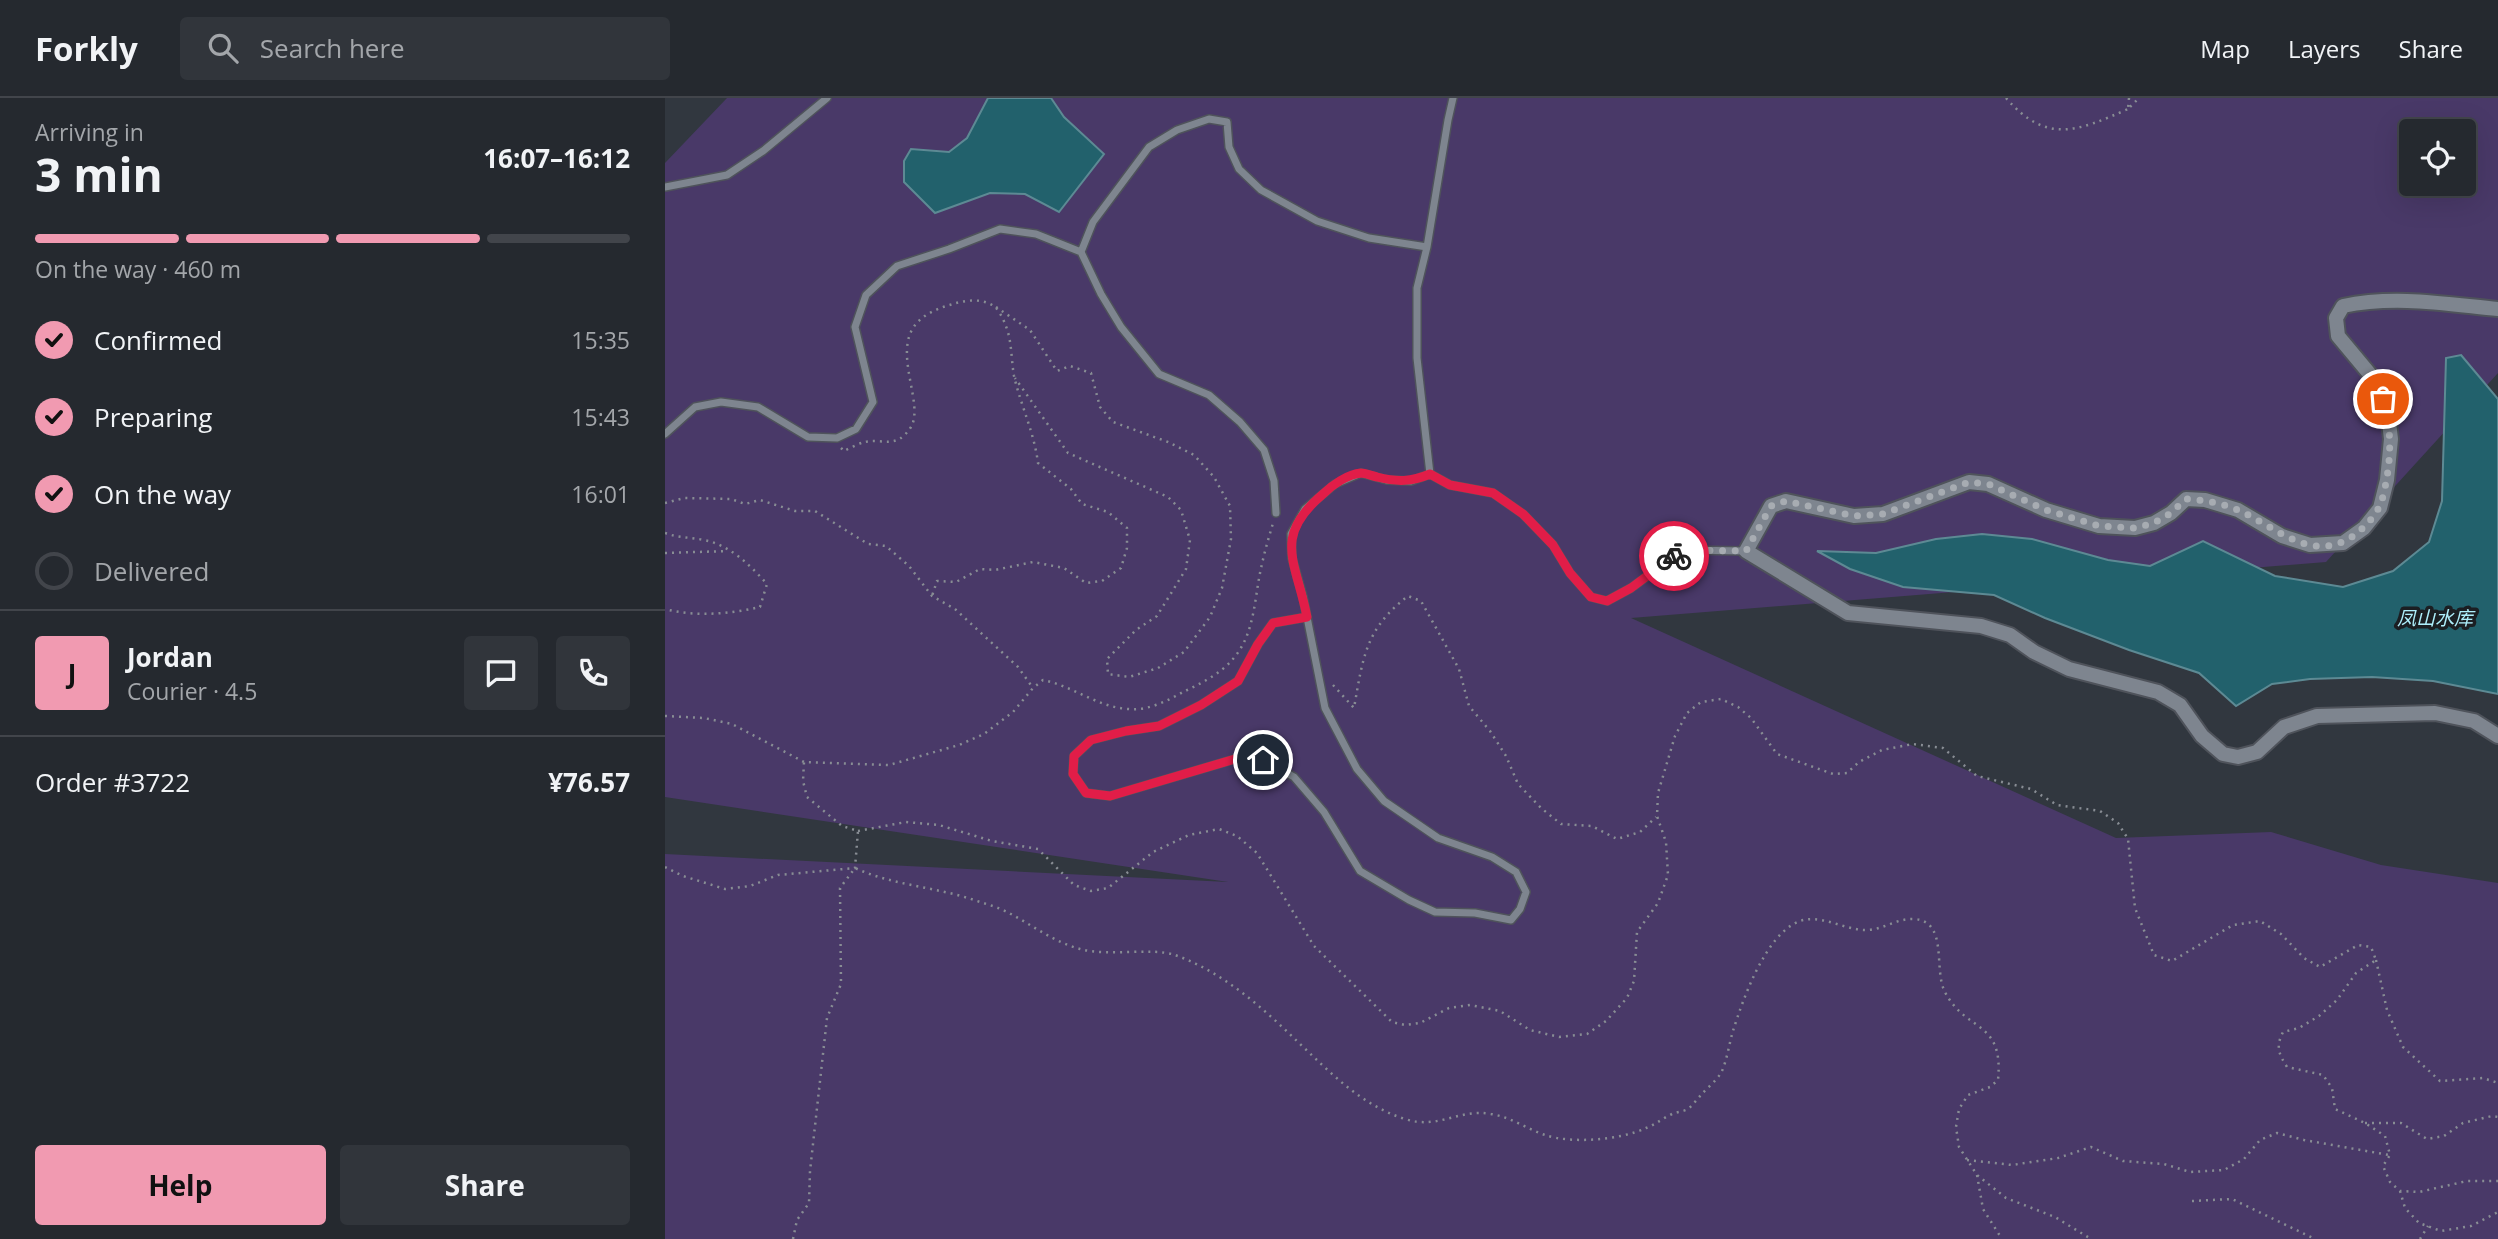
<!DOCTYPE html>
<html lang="en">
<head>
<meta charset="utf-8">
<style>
	body { margin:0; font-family:"Open Sans","Noto Sans SC",sans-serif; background:#31353b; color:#f1f3f6; height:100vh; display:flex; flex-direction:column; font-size:26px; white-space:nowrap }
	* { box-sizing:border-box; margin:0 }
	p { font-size:23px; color:#a3a6aa }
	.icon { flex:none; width:38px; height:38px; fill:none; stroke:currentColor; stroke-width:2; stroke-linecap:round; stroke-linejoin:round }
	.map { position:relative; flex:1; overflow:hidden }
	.details { display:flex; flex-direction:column; background:#25292f; width:665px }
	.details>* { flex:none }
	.controls { position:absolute; left:1734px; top:21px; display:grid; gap:14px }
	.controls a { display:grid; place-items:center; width:77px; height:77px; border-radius:7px; background:#25292f; box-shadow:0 7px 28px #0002,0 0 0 2px #42454b; font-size:35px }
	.pin { position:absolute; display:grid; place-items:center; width:60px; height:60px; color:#fff; margin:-30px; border:4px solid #fff; border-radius:50%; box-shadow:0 2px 7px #0007 }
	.courier { position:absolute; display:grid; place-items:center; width:70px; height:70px; margin:-35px; border:5px solid #e11d48; border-radius:50%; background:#fff; color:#222; box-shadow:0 2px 9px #0007 }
	.summary em { font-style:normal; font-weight:700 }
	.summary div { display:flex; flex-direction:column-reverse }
	.summary { display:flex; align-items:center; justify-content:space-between; height:119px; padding:0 35px }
	h1 { font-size:46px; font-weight:700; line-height:52px }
	.bar { display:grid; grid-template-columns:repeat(4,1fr); gap:10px 7px; align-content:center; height:84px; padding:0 35px }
	.bar i { height:9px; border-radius:5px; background:#42454b }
	.bar .selected { background:#f19ab1 }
	.bar p { grid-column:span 4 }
	.line { display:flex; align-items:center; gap:18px; padding:0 35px; border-top:2px solid #42454b }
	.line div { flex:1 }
	.round { display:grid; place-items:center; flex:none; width:74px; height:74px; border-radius:7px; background:#31353b }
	ol { padding:0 35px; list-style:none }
	li { display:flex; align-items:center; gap:21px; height:77px }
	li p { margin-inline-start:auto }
	li .icon { padding:7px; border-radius:50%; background:#f19ab1; color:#111; stroke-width:4 }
	li:last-child { color:#a3a6aa }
	li i { width:38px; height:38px; border:4px solid #42454b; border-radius:50% }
	.cta { display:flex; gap:14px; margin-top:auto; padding:14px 35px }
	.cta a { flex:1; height:80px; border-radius:7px; background:#f19ab1; color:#111; font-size:28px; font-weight:700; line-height:80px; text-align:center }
	.cta a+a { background:#31353b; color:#f1f3f6 }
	header { display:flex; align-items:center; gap:42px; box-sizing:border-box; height:98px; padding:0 35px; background:#25292f; border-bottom:2px solid #42454b }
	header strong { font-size:33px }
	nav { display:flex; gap:38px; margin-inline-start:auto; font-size:24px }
	.search { width:490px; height:63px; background:#31353b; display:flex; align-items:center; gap:18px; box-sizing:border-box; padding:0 24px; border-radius:7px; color:#a3a6aa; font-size:26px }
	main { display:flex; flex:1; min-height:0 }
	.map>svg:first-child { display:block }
</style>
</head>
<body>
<header>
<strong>Forkly</strong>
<div class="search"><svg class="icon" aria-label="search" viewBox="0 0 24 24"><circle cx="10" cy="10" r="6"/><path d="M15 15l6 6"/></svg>Search here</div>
<nav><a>Map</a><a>Layers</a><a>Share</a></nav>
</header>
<main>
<section class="details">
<div class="summary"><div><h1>3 min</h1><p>Arriving in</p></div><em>16:07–16:12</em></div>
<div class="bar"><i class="selected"></i><i class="selected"></i><i class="selected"></i><i></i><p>On the way · 460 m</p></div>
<ol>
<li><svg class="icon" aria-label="check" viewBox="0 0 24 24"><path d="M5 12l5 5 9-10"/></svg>Confirmed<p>15:35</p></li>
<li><svg class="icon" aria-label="check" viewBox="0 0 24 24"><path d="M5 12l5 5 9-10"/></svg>Preparing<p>15:43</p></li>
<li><svg class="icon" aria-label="check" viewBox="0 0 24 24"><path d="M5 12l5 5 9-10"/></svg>On the way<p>16:01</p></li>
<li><i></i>Delivered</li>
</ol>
<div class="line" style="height:126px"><b class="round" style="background:#f19ab1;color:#111">J</b><div><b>Jordan</b><p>Courier · 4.5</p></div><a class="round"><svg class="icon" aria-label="chat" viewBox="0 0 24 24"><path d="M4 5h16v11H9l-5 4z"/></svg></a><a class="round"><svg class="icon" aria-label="phone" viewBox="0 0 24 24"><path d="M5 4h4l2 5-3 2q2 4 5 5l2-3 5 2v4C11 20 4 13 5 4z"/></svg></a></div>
<div class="line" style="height:91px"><div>Order #3722</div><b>¥76.57</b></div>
<div class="cta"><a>Help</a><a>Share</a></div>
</section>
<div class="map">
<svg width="1833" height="1141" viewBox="0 0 1833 1141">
	<rect width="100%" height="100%" fill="#31373f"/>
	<path fill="#493968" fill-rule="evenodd" d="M 62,0 L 1833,0 L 1833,275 L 1661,464 L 966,520 L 1451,740 L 1606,734 L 1716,767 L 1833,785 L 1833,1141 L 0,1141 L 0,756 L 563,784 L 0,699 L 0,65 ZM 1746,33 L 1799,33 L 1799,86 L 1746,86 Z"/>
	<path fill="#22616c" stroke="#5d8a94" stroke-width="2" d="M 323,0 L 386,0 L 399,19 L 439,56 L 394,114 L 360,96 L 325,95 L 270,115 L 239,84 L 239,63 L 246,51 L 284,54 L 302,40 Z
		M 1796,257 L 1833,301 L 1833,596 L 1768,583 L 1707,579 L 1645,581 L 1607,586 L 1571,608 L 1534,575 L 1464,552 L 1380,520 L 1329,497 L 1238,489 L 1185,471 L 1152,453 L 1211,455 L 1271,441 L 1317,436 L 1367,441 L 1443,462 L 1485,468 L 1538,443 L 1610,478 L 1678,489 L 1728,473 L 1764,444 L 1777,403 L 1781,260 Z"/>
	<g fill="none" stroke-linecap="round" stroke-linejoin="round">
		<defs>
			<path id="lane" d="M 0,89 L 62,77 L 98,53 L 162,0
				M 416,154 L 436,196 L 456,229 L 494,276 L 544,297 L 575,324 L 599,352 L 609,383 L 611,415
				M 0,336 L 30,309 L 56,304 L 93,309 L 143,339 L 172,340 L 191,331 L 208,304 L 190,229 L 201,197 L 232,168 L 284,151 L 335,131 L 371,136 L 416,154 L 428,124 L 484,49 L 512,32 L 544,21 L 562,24 L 564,49 L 574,71 L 596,92 L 652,123 L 704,140 L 762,149 L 783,22 L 788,0
				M 765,376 L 785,387 L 828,395 L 858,416 L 888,447 L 905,475 L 926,499 L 942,503 L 966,490 L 1018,452 L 1081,453
				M 642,519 L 608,525 L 593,546 L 573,583 L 536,607 L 494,628 L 461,633 L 426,642 L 409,658 L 408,676 L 421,695 L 445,698 L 570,661 L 598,662 L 629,679 L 659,714 L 695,773 L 744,802 L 770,814 L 810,815 L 846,822 L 855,811 L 861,794 L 851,774 L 827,759 L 773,740 L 719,703 L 692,671 L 660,610 L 638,499 L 627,460 L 626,436 L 640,411 L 670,386 L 696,375 L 722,382 L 746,383 L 765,376 L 752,260 L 752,190 L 762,149"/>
			<path id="street" d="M 1833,211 C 1781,206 1730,197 1678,208 L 1671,220 L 1673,238 L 1713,286 L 1723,316 L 1726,341 L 1722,382 L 1715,410 L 1699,430 L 1678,445 L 1645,447 L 1617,438 L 1573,412 L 1540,402 L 1521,401 L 1506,415 L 1489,425 L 1470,430 L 1434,428 L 1381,412 L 1323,386 L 1304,384 L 1218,416 L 1189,418 L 1121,403 L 1106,408 L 1081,453 L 1183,515 L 1316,528 L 1345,537 L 1369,554 L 1404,571 L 1493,594 L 1515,607 L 1537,638 L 1558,656 L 1573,659 L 1592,654 L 1619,629 L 1652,618 L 1770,615 L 1809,623 L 1833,638"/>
		</defs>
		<use href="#lane" stroke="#4f535b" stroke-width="10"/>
		<use href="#street" stroke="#4f535b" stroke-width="18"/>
		<path stroke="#888d94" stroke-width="2.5" stroke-dasharray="2 5" stroke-linecap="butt" d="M 1341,0 C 1382,47 1413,33 1463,11
			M 1464,0 L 1463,11 L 1474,0
			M 331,209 L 365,232 L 392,273 L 405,268 L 426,275 L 435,309 L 448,324 L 503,344 L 529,357 L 549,379 L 565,408 L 566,441 L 557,490 L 545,519 L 519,554 L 493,570 L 464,579 L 443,576 L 442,561 L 471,532 L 492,518 L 521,471 L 525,442 L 516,412 L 503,399 L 403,355 L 350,280
			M 176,350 L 179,353 C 185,350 193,346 199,344 C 219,340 231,352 246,329 C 259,307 230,259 248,230 C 256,217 273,210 288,206 C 301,202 316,200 329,208 C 333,211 338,220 340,226 C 347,241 346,261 349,278 C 356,308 369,334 373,365 L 406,391 L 417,406 L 443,414 L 462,430 L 462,450 L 456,470 L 437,483 L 421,485 L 399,470 L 368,464 L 330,472 L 315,471 L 291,484 L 272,483 L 267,498
			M 0,405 L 19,400 L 66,401 L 80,406 L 95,402 L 130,413 L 150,413 L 203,446 L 221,448 L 244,468 L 267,498 L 290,511 L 353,569 L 368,590
			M 0,435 C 13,440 25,439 39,442 C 65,447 85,467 102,486 L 95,509 C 65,516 30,519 0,511
			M 0,455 L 63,453
			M 668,587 L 689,610 C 698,560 700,531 743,498 L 756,503 L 794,571 L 804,608 L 825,633 L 841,658 L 853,686 L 876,710 L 896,726 L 927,728 L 952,741 L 975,734 L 991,719
			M 0,618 L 39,620 L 67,626 L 139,664 L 224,667 L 294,647 L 319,636 L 348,614 L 368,590 L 378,582 C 408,588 432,609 463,611 C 483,613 502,603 518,594 C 535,586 555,576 567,562 C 591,536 589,498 597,466 C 600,452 604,439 608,425
			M 193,733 L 241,724 L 274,727 L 327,743 L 373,751 L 409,787 L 426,793 L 443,790 L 488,754 L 524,737 L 554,731 L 572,738 L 592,755 L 649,848 L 727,924 L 740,927 L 755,925 L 784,910 L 805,907 L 835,913 L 865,932 L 894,939 L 922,936 L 941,923 L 962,900 L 969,883 L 972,834 L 993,805 L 1003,777 L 1001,744 L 992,718 L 993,695 L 1010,638 L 1022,615 L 1036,604 L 1056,601 L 1073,609 L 1086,620 L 1112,656 L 1168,676 L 1182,675 L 1194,664 L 1217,652 L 1248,646 L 1278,650 L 1312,678 L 1366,691 L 1392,707 L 1435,713 L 1453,725 L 1463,741 L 1470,810 L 1489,857 L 1507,863 L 1568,827 L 1595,823 L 1616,836 L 1639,860 L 1655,869 L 1693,847 L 1706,849 L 1711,862 L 1691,875 L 1672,902 L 1654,918 L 1634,930 L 1618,934 C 1611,948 1613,955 1622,969 L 1658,977 L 1667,990 L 1670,1011 L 1700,1025 L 1720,1038 L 1725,1057 L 1718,1068 L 1725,1084 L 1735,1093 L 1754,1094 L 1802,1083 L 1833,1083
			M 0,769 L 18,778 L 60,791 L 85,788 L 113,777 L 190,770 L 193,733 L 177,728 L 142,699 L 138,683 L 139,664
			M 1711,862 L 1722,912 L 1738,949 L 1775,983 L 1818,980 L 1833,985
			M 1700,1025 L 1736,1025 L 1762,1041 L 1779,1038 L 1798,1025 L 1827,1018 L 1833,1019
			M 1302,1062 L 1347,1067 L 1393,1060 L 1426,1049 L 1458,1063 L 1499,1066 L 1525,1074 L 1559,1072 L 1579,1061 L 1595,1042 L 1612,1035 L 1639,1042 L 1724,1057
			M 1312,1077 L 1318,1111 L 1337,1141
			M 1735,1093 L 1740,1110 L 1754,1125 L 1776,1133 L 1806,1128 L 1833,1114
			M 1527,1103 L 1567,1101 L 1650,1141
			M 128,1141 L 132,1122 L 144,1105 L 145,1073 L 162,920 L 176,886 L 175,790 L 190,770 C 226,787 271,789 309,802 C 321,806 333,809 344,815 C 367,827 389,844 415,851 C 444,859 486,849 510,857 C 558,874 598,910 634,945 C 667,976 696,1007 740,1021 C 774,1032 794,1010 826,1016 C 846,1019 862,1031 880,1037 C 906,1046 956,1042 981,1030 C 990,1027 998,1020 1007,1016 C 1011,1014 1016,1014 1021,1012 C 1027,1009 1031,1002 1036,997 C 1042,990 1051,983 1056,975 C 1062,963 1064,946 1068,933 C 1078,901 1101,835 1135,823 C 1155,816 1178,831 1199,832 C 1217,833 1231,820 1249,821 C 1284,823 1268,872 1280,894 C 1301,935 1339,921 1333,982 L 1325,989 L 1303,997 L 1294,1011 L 1291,1029 L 1294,1049 L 1312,1077 L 1341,1100 L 1390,1119 L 1426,1141
			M 1755,1141 L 1763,1128"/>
		<use href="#lane" stroke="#7e858f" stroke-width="7"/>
		<use href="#street" stroke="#7e858f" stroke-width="14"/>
	</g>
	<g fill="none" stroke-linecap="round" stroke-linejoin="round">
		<path stroke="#a7acb2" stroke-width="7" stroke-dasharray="0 12.6" d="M 1009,458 L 1018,452 L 1081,453 L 1106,408 L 1121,403 L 1189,418 L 1218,416 L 1304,384 L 1323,386 L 1381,412 L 1434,428 L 1470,430 L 1489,425 L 1506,415 L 1521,401 C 1538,402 1557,405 1573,412 C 1612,429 1647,468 1691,436 C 1702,427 1713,415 1717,402 C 1726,368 1728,335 1718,301"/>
		<path stroke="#e11d48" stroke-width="9" d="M 598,662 L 570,661 L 445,698 L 421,695 L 408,676 L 409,658 L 426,642 L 461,633 L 494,628 L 536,607 L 573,583 L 593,546 L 608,525 L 642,519 C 631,463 607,439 658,396 C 667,387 683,376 696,375 C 700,375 707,378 712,379 C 732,384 746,384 765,376 L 785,387 L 828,395 L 858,416 L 888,447 L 905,475 L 926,499 L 942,503 L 966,490 L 1009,458"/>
	</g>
	<g text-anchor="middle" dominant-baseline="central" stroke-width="7" stroke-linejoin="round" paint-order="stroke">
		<g font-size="19" font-style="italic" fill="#aeeefb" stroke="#1b1e22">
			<text x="1770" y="520">凤山水库</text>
		</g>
	</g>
</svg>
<div class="controls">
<a><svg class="icon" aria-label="locate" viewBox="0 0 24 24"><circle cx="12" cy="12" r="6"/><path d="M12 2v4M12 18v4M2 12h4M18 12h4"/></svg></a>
</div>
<div class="pin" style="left:1718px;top:301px;background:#ea580c"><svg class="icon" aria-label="bag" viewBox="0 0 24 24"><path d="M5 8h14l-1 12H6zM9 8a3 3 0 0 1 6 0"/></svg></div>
<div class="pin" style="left:598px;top:662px;background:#1f2937"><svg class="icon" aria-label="home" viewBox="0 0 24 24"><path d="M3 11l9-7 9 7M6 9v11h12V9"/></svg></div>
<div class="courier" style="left:1009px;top:458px"><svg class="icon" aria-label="bike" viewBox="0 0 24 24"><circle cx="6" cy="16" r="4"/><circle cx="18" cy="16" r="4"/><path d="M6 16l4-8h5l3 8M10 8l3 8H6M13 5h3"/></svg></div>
</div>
</main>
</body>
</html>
